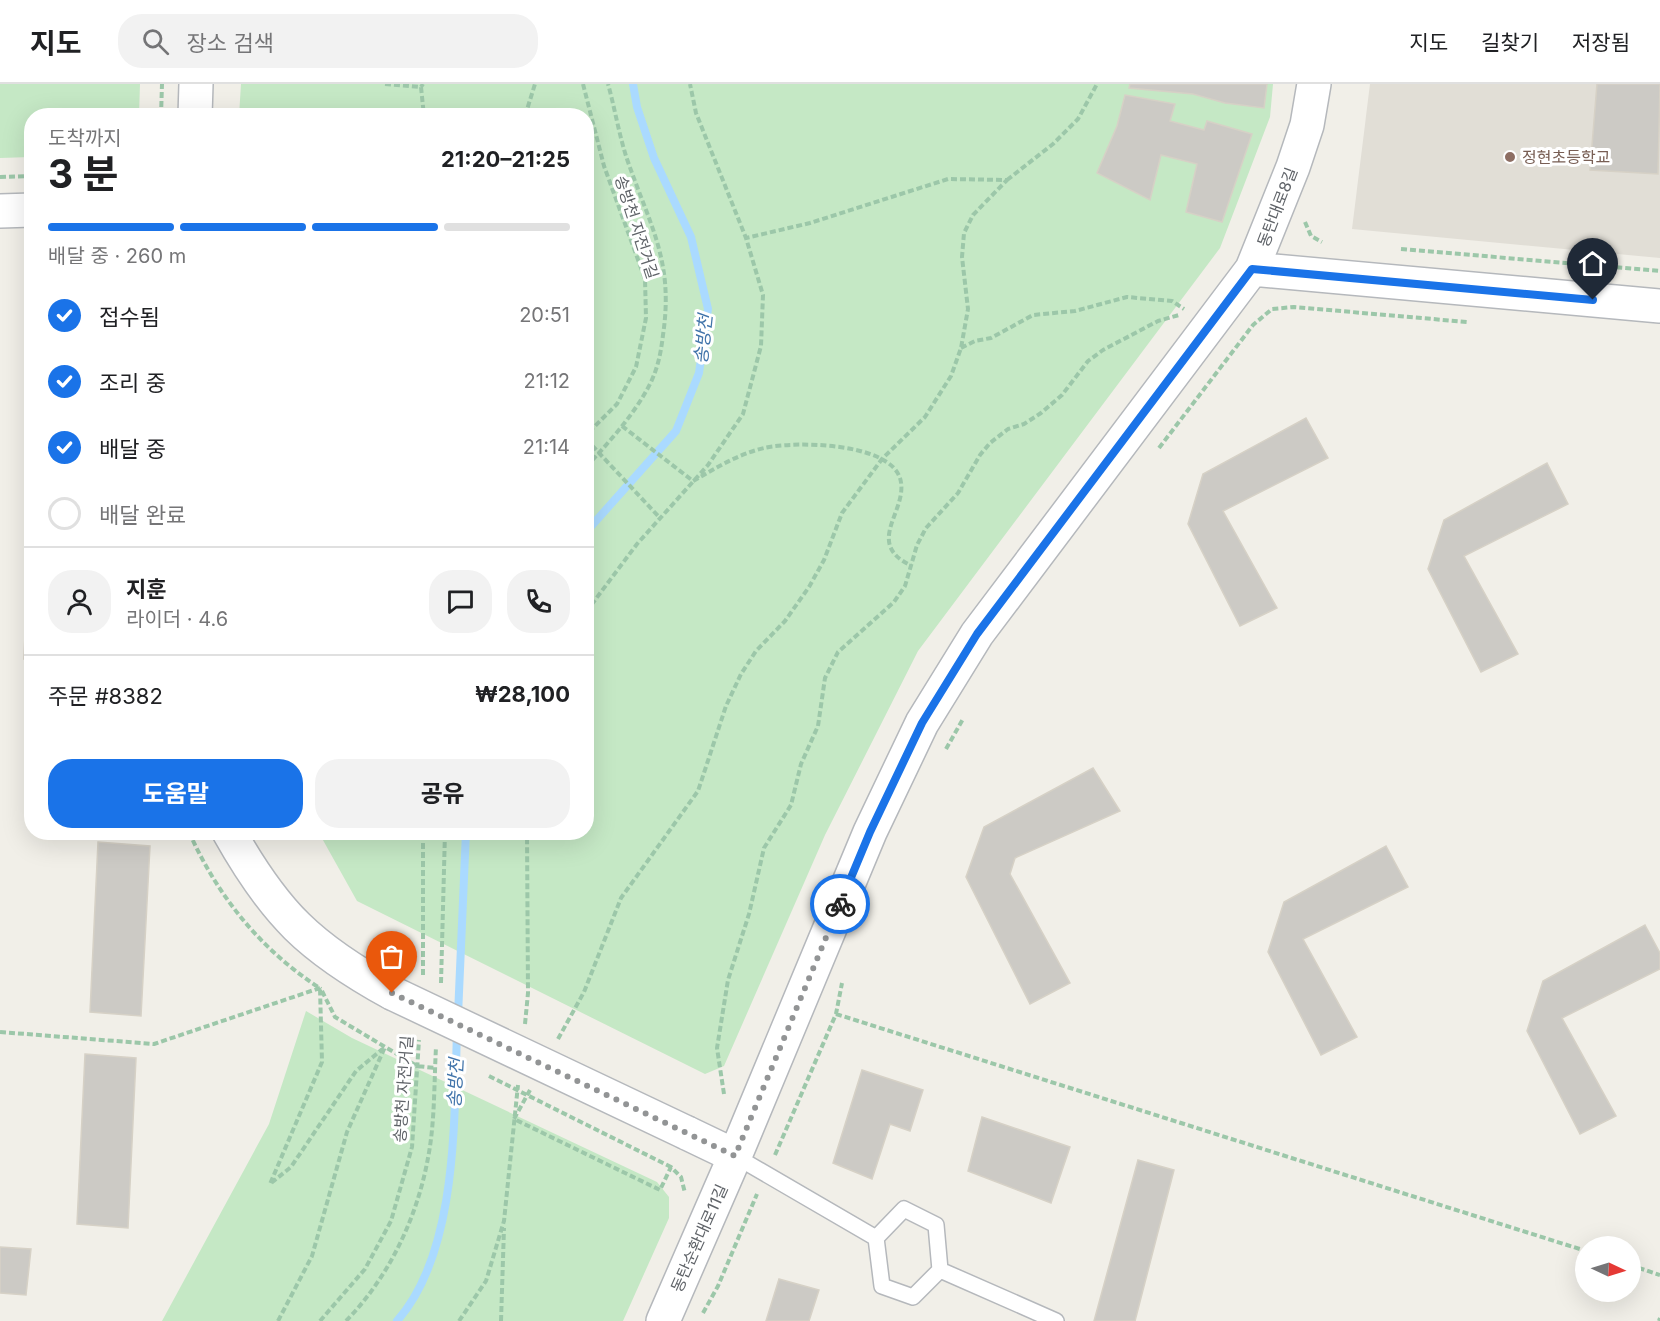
<!DOCTYPE html>
<html lang="ko">
<head>
<meta charset="utf-8">
<style>
	body { margin:0; font-family:Inter,"Noto Sans KR",sans-serif; background:#f2f2f2; color:#202124; height:100vh; display:flex; flex-direction:column; font-size:22px; white-space:nowrap }
	* { box-sizing:border-box; margin:0 }
	p { font-size:20px; color:#757577 }
	.icon { flex:none; width:33px; height:33px; fill:none; stroke:currentColor; stroke-width:2; stroke-linecap:round; stroke-linejoin:round }
	.map { position:relative; flex:1; overflow:hidden }
	.panel { position:absolute; left:24px; top:24px; width:570px; height:732px; display:flex; flex-direction:column; background:#fff; border-radius:24px; box-shadow:0 6px 24px #0002 }
	.panel>* { flex:none }
	.needle { width:39px; rotate:94deg }
	.fabs { position:absolute; left:1575px; top:1152px; display:grid; gap:12px }
	.fabs a { display:grid; place-items:center; width:66px; height:66px; border-radius:50%; background:#fff; box-shadow:0 6px 24px #0002; font-size:30px }
	.pin { position:absolute; display:grid; place-items:center; width:51px; height:51px; color:#fff; margin:-62px -26px; border-radius:50% 50% 50% 0; rotate:-45deg; box-shadow:0 0 6px #0007 }
	.pin .icon { rotate:45deg }
	.courier { position:absolute; display:grid; place-items:center; width:60px; height:60px; margin:-30px; border:4px solid #1a73e8; border-radius:50%; background:#fff; color:#222; box-shadow:0 2px 8px #0007 }
	.summary em { font-style:normal; font-weight:700 }
	.summary div { display:flex; flex-direction:column-reverse }
	.summary { display:flex; align-items:center; justify-content:space-between; height:102px; padding:0 24px }
	h1 { font-size:39px; font-weight:700; line-height:45px }
	.bar { display:grid; grid-template-columns:repeat(4,1fr); gap:9px 6px; align-content:center; height:72px; padding:0 24px }
	.bar i { height:8px; border-radius:4px; background:#e0e0e0 }
	.bar .on { background:#1a73e8 }
	.bar p { grid-column:span 4 }
	.line { display:flex; align-items:center; gap:15px; padding:0 24px; border-top:2px solid #e0e0e0 }
	.line div { flex:1 }
	.round { display:grid; place-items:center; flex:none; width:63px; height:63px; border-radius:24px; background:#f2f2f2 }
	ol { padding:0 24px; list-style:none }
	li { display:flex; align-items:center; gap:18px; height:66px }
	li p { margin-inline-start:auto }
	li .icon { padding:6px; border-radius:50%; background:#1a73e8; color:#fff; stroke-width:4 }
	li:last-child { color:#757577 }
	li i { width:33px; height:33px; border:3px solid #e0e0e0; border-radius:50% }
	.action { display:flex; gap:12px; margin-top:auto; padding:12px 24px }
	.action a { flex:1; height:69px; border-radius:24px; background:#1a73e8; color:#fff; font-size:24px; font-weight:700; line-height:69px; text-align:center }
	.action a+a { background:#f2f2f2; color:#202124 }
	header { display:flex; align-items:center; gap:36px; box-sizing:border-box; height:84px; padding:0 30px; background:#fff; border-bottom:2px solid #e0e0e0 }
	header strong { font-size:28px }
	nav { display:flex; gap:33px; margin-inline-start:auto; font-size:21px }
	.search { width:420px; height:54px; background:#f2f2f2; display:flex; align-items:center; gap:15px; box-sizing:border-box; padding:0 21px; border-radius:24px; color:#757577; font-size:22px }
	.map>svg:first-child { display:block }
</style>
</head>
<body>
<header>
<strong>지도</strong>
<div class="search"><svg class="icon" aria-label="search" viewBox="0 0 24 24"><circle cx="10" cy="10" r="6"/><path d="M15 15l6 6"/></svg>장소 검색</div>
<nav><a>지도</a><a>길찾기</a><a>저장됨</a></nav>
</header>
<div class="map">
<svg width="1660" height="1237" viewBox="0 0 1660 1237">
	<rect width="100%" height="100%" fill="#f1efe8"/>
	<path fill="#e1ded6" d="M 1370,0 L 1660,0 L 1660,174 L 1352,145 Z"/>
	<path fill="#c5e8c5" d="M 0,0 L 140,0 L 139,31 L 32,32 L 31,73 L 0,74 Z
		M 241,0 L 1273,0 L 1270,33 L 1220,164 L 918,567 L 825,751 L 724,982 L 705,990 L 357,817 L 319,749 L 586,748 L 586,32 L 239,32 Z
		M 306,927 L 352,954 L 657,1098 L 669,1113 L 669,1134 L 623,1237 L 162,1237 L 269,1040 Z"/>
	<g fill="none" stroke-linecap="round" stroke-linejoin="round">
		<path stroke="#aadaff" stroke-width="8" d="M 586,448 L 676,347 L 699,289 L 708,225 L 691,153 L 654,74 L 637,23 L 633,0
			M 458,931 L 466,748
			M 397,1237 C 458,1168 454,1036 457,947"/>
	</g>
	<path fill="#cccac5" stroke="#d6d1c6" stroke-width="1.5" d="M 1130,0 L 1267,0 L 1264,24 L 1225,19 L 1193,10 L 1129,4 Z
		M 1597,0 L 1660,0 L 1658,90 L 1590,86 Z
		M 1125,11 L 1175,20 L 1170,37 L 1204,46 L 1207,37 L 1252,50 L 1222,138 L 1186,128 L 1197,80 L 1161,71 L 1150,116 L 1097,89 L 1117,42 Z
		M 1306,334 L 1328,374 L 1223,427 L 1277,524 L 1240,542 L 1188,440 L 1203,390 Z
		M 1547,379 L 1568,420 L 1464,472 L 1518,570 L 1481,588 L 1428,485 L 1444,436 Z
		M 31,406 L 32,406 L 32,575 L 24,575 Z
		M 1093,684 L 1120,727 L 1015,774 L 1010,790 L 1070,899 L 1030,920 L 966,793 L 984,743 Z
		M 98,758 L 150,762 L 141,932 L 90,928 Z
		M 1386,762 L 1408,803 L 1303,855 L 1357,953 L 1321,971 L 1268,868 L 1284,818 Z
		M 1645,841 L 1660,869 L 1660,885 L 1562,934 L 1616,1032 L 1580,1050 L 1527,947 L 1543,897 Z
		M 85,970 L 136,974 L 128,1144 L 77,1140 Z
		M 862,986 L 923,1006 L 910,1047 L 890,1040 L 872,1095 L 833,1079 Z
		M 982,1033 L 1070,1063 L 1051,1119 L 968,1087 Z
		M 1138,1076 L 1174,1086 L 1135,1237 L 1094,1237 Z
		M 0,1163 L 31,1165 L 26,1211 L 0,1209 Z
		M 779,1195 L 819,1206 L 809,1237 L 766,1237 Z"/>
	<g fill="none" stroke-linecap="round" stroke-linejoin="round">
		<defs>
			<path id="service" d="M 735,1072 L 876,1154 L 882,1202 L 913,1213 L 940,1186 L 936,1141 L 904,1125 L 876,1154
				M 940,1186 L 1056,1237"/>
			<path id="tertiary" d="M 195,32 L 196,0
				M 0,127 L 32,126
				M 1252,185 L 1660,222
				M 229,748 C 275,830 310,864 392,909
				M 687,1049 L 735,1072
				M 663,1237 L 735,1072 L 870,748 L 922,639 L 977,550 L 1252,185 L 1293,83 L 1307,41 L 1314,0"/>
		</defs>
		<use href="#service" stroke="#b5b8bc" stroke-width="18"/>
		<use href="#tertiary" stroke="#b5b8bc" stroke-width="36"/>
		<path stroke="#9cc7a9" stroke-width="4" stroke-dasharray="6 3" stroke-linecap="butt" d="M 385,0 L 421,3 L 423,0
			M 583,0 L 604,82 L 645,195 L 646,234 L 636,283 L 617,320 L 586,351
			M 421,3 L 424,32
			M 161,32 L 162,0
			M 525,32 L 535,0
			M 0,93 L 32,92
			M 1007,96 L 1053,60 L 1078,35 L 1097,0
			M 1305,138 L 1311,152 L 1322,158
			M 1401,165 L 1660,187
			M 961,264 L 975,257 L 991,254 L 1033,231 L 1075,227 L 1127,213 L 1172,217 L 1184,225
			M 622,342 L 693,397 C 716,384 738,370 764,364 C 794,357 888,358 900,394 C 910,426 862,459 912,482
			M 586,355 L 660,434
			M 1159,364 L 1253,241 L 1272,225 L 1294,223 L 1467,238
			M 586,383 C 610,357 634,331 650,300 C 658,284 661,268 663,251 C 674,177 650,142 627,75 C 619,51 615,25 608,0
			M 586,528 L 637,460 L 708,381 L 743,330 L 761,262 L 763,211 L 746,154 L 696,29 L 690,0
			M 946,665 L 963,635
			M 189,748 C 218,813 261,866 321,905
			M 423,891 L 423,748
			M 441,899 L 445,748
			M 322,907 L 335,933 L 417,982 L 435,984
			M 836,930 L 1586,1167
			M 525,940 L 528,909 L 527,748
			M 0,948 L 154,960 L 320,904
			M 558,955 L 584,908 L 621,814 L 698,707 L 726,622 L 741,590 L 756,567 L 785,537 L 809,503 L 824,476 L 842,429 L 882,375 L 925,333 L 951,292 L 961,264 L 968,225 L 962,173 L 964,149 L 973,131 L 1007,96 L 948,95 L 810,139 L 746,154
			M 530,1006 L 514,1035 L 660,1106 L 671,1083 L 681,1093 L 685,1109
			M 724,1010 L 717,964 L 728,896 L 749,830 L 764,764 L 791,721 L 801,680 L 818,642 L 825,594 L 838,568 L 894,518 L 905,502 L 917,461 L 926,444 L 958,409 L 980,371 L 990,359 L 1008,345 L 1024,340 L 1041,329 L 1062,311 L 1088,277 L 1103,266 L 1158,237 L 1179,231
			M 775,1071 L 836,930 L 842,899
			M 1630,1181 L 1660,1191
			M 703,1229 L 718,1202 L 757,1110
			M 278,1237 L 312,1172 L 347,1048 L 385,963 L 356,987 L 291,1083 L 270,1100 L 322,978 L 320,904
			M 320,1237 L 365,1185 L 391,1137 L 412,1063 L 419,956
			M 346,1237 C 389,1193 417,1134 428,1074 C 435,1038 434,999 436,963
			M 459,1237 L 486,1197 L 504,1137 L 518,1001
			M 501,1237 L 504,1144
			M 1659,1237 L 1660,1234"/>
		<use href="#service" stroke="#fff" stroke-width="15"/>
		<use href="#tertiary" stroke="#fff" stroke-width="33"/>
		<defs>
			<path id="tertiary-bridge" d="M 392,909 L 687,1049"/>
		</defs>
		<use href="#tertiary-bridge" stroke="#b5b8bc" stroke-width="36" stroke-linecap="butt"/>
		<path stroke="#9cc7a9" stroke-width="4" stroke-dasharray="6 3" stroke-linecap="butt" d="M 489,992 L 671,1083"/>
		<use href="#tertiary-bridge" stroke="#fff" stroke-width="33"/>
	</g>
	<g fill="none" stroke-linecap="round" stroke-linejoin="round">
		<path stroke="#929495" stroke-width="6" stroke-dasharray="0 10.8" d="M 392,909 L 735,1072 L 840,820"/>
		<path stroke="#1a73e8" stroke-width="8" d="M 840,820 L 870,748 L 922,639 L 977,550 L 1252,185 L 1593,216"/>
	</g>
	<circle fill="#8d6e63" stroke="#fff" stroke-width="2" cx="1510" cy="73" r="6"/>
	<g text-anchor="middle" dominant-baseline="central" stroke-width="6" stroke-linejoin="round" paint-order="stroke">
		<g font-size="16" fill="#785e54" stroke="#fff" text-anchor="start">
			<text x="1522" y="73">정현초등학교</text>
		</g>
		<g font-size="16" fill="#5f6368" stroke="#fff">
			<text transform="translate(1277 123) rotate(-69)">동탄대로8길</text>
			<text transform="translate(637 143) rotate(72)">송방천 자전거길</text>
			<text transform="translate(403 1005) rotate(-86)">송방천 자전거길</text>
			<text transform="translate(699 1154) rotate(-66)">동탄순환대로11길</text>
		</g>
		<g font-size="18" font-style="italic" fill="#4174aa" stroke="#fff">
			<text transform="translate(703 255) rotate(-84)">송방천</text>
			<text transform="translate(455 999) rotate(-87)">송방천</text>
		</g>
	</g>
</svg>
<div class="fabs">
<a><svg class="needle" viewBox="-14 -14 28 28"><path d="M0-13l5 13h-10z" fill="#e53935"/><path d="M0 13l5-13h-10z" fill="#757577"/></svg></a>
</div>
<div class="pin" style="left:392px;top:909px;background:#ea580c"><svg class="icon" aria-label="bag" viewBox="0 0 24 24"><path d="M5 8h14l-1 12H6zM9 8a3 3 0 0 1 6 0"/></svg></div>
<div class="pin" style="left:1593px;top:216px;background:#1f2937"><svg class="icon" aria-label="home" viewBox="0 0 24 24"><path d="M3 11l9-7 9 7M6 9v11h12V9"/></svg></div>
<div class="courier" style="left:840px;top:820px"><svg class="icon" aria-label="bike" viewBox="0 0 24 24"><circle cx="6" cy="16" r="4"/><circle cx="18" cy="16" r="4"/><path d="M6 16l4-8h5l3 8M10 8l3 8H6M13 5h3"/></svg></div>
<section class="panel">
<div class="summary"><div><h1>3 분</h1><p>도착까지</p></div><em>21:20–21:25</em></div>
<div class="bar"><i class="on"></i><i class="on"></i><i class="on"></i><i></i><p>배달 중 · 260 m</p></div>
<ol>
<li><svg class="icon" aria-label="check" viewBox="0 0 24 24"><path d="M5 12l5 5 9-10"/></svg>접수됨<p>20:51</p></li>
<li><svg class="icon" aria-label="check" viewBox="0 0 24 24"><path d="M5 12l5 5 9-10"/></svg>조리 중<p>21:12</p></li>
<li><svg class="icon" aria-label="check" viewBox="0 0 24 24"><path d="M5 12l5 5 9-10"/></svg>배달 중<p>21:14</p></li>
<li><i></i>배달 완료</li>
</ol>
<div class="line" style="height:108px"><a class="round"><svg class="icon" aria-label="person" viewBox="0 0 24 24"><circle cx="12" cy="8" r="4"/><path d="M4 21q1-7 8-7t8 7"/></svg></a><div><b>지훈</b><p>라이더 · 4.6</p></div><a class="round"><svg class="icon" aria-label="chat" viewBox="0 0 24 24"><path d="M4 5h16v11H9l-5 4z"/></svg></a><a class="round"><svg class="icon" aria-label="phone" viewBox="0 0 24 24"><path d="M5 4h4l2 5-3 2q2 4 5 5l2-3 5 2v4C11 20 4 13 5 4z"/></svg></a></div>
<div class="line" style="height:78px"><div>주문 #8382</div><b>₩28,100</b></div>
<div class="action"><a>도움말</a><a>공유</a></div>
</section>
</div>
</body>
</html>
